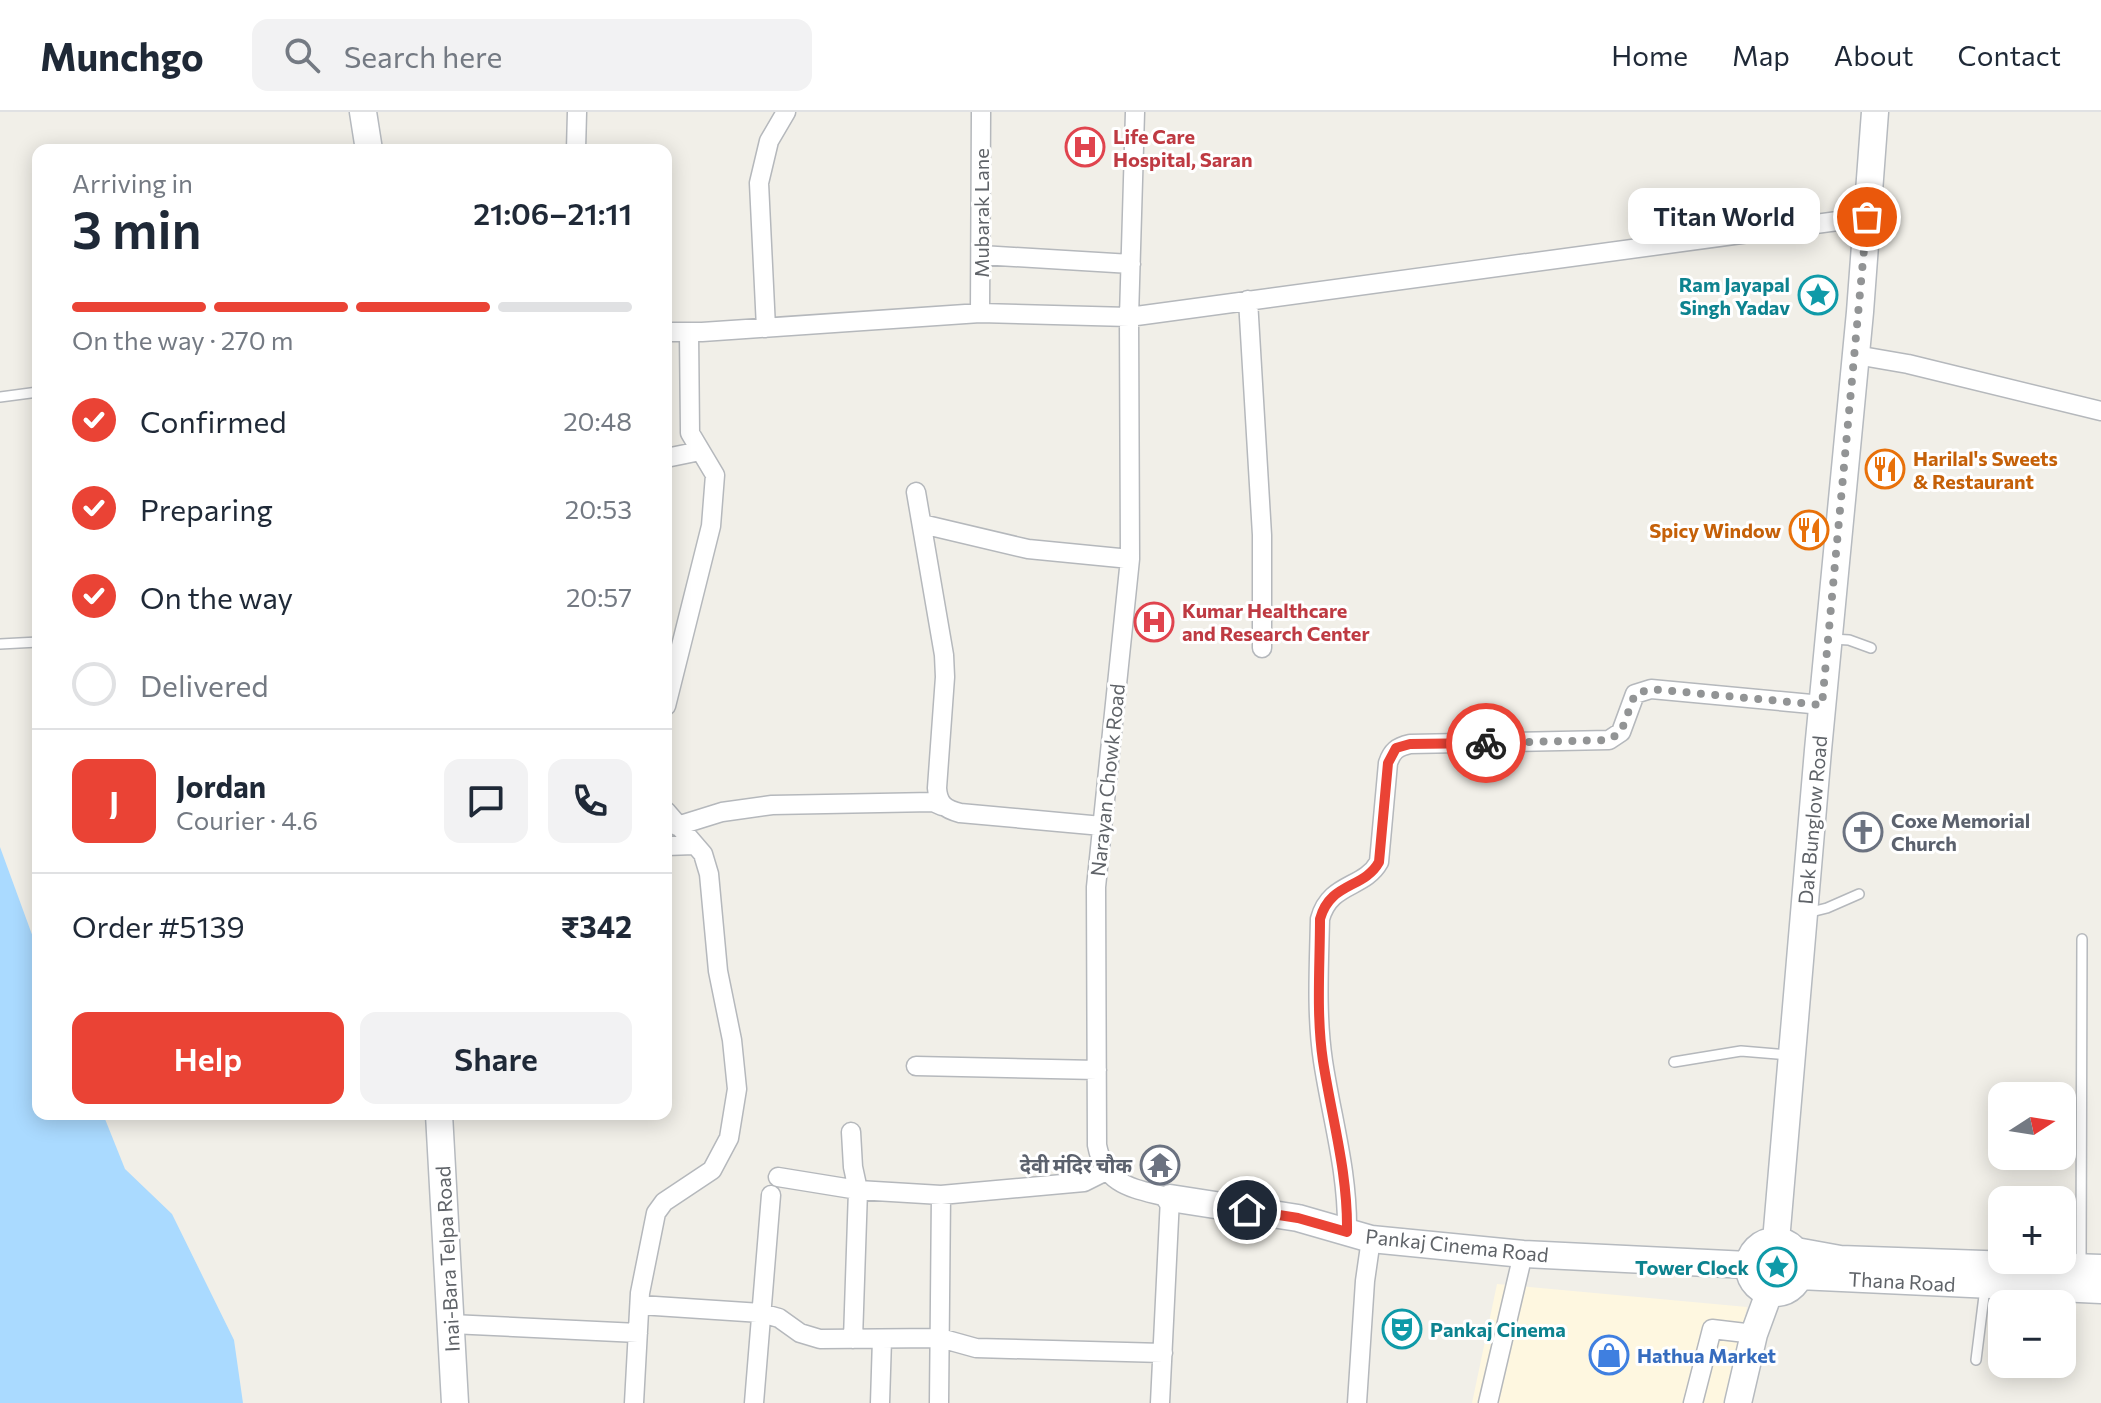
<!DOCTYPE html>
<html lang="en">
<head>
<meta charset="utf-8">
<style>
	body { margin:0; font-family:Commissioner,"Noto Sans Devanagari",sans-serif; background:#f2f2f3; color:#1f2937; height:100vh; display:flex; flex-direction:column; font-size:30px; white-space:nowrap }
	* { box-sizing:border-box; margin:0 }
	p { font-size:26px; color:#747a83 }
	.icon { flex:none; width:44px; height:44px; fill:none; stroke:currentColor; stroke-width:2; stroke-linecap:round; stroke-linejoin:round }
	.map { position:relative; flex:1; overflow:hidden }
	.panel { position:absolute; left:32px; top:32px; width:640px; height:976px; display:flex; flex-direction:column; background:#fff; border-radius:16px; box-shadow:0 4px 20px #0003 }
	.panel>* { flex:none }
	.needle { width:52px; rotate:78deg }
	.tools { position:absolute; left:1988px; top:970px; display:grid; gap:16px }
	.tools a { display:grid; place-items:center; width:88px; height:88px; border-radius:16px; background:#fff; box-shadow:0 4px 20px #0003; font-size:40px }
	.pin { position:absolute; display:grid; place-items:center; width:68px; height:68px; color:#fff; margin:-34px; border:4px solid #fff; border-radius:50%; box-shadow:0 2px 8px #0007 }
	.courier { position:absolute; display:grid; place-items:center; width:80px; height:80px; margin:-40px; border:6px solid #ea4335; border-radius:50%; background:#fff; color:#222; box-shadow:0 2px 10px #0007 }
	.bubble { position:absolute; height:56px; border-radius:16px; background:#fff; box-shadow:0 4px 20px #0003; font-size:26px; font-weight:600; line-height:56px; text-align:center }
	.overview em { font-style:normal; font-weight:600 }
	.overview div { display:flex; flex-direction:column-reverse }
	.overview { display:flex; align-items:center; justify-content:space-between; height:136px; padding:0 40px }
	h1 { font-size:52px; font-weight:600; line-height:60px }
	.bar { display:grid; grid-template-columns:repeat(4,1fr); gap:12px 8px; align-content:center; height:96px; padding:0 40px }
	.bar i { height:10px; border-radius:6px; background:#e0e1e3 }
	.bar .selected { background:#ea4335 }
	.bar p { grid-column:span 4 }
	.line { display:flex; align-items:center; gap:20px; padding:0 40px; border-top:2px solid #e0e1e3 }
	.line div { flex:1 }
	.round { display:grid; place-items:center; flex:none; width:84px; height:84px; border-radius:16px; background:#f2f2f3 }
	ol { padding:0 40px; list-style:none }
	li { display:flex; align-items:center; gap:24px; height:88px }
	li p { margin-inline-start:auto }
	li .icon { padding:8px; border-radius:50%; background:#ea4335; color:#fff; stroke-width:4 }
	li:last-child { color:#747a83 }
	li i { width:44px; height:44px; border:4px solid #e0e1e3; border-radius:50% }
	.button { display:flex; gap:16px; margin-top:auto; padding:16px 40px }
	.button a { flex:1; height:92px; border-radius:16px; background:#ea4335; color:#fff; font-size:32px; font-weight:600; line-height:92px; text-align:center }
	.button a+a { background:#f2f2f3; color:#1f2937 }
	header { display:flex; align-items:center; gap:48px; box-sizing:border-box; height:112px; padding:0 40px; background:#fff; border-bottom:2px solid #e0e1e3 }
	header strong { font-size:38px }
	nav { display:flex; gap:44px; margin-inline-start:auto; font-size:28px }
	.search { width:560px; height:72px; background:#f2f2f3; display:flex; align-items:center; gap:20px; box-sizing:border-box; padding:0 28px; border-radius:16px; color:#747a83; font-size:30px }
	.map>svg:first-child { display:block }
</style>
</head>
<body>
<header>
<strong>Munchgo</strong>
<div class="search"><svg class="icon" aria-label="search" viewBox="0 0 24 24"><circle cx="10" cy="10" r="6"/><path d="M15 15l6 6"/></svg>Search here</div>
<nav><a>Home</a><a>Map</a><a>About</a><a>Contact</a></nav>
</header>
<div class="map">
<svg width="2101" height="1291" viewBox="0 0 2101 1291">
	<rect width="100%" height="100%" fill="#f1efe8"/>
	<path fill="#fef7e0" d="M 1497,1172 L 1747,1195 L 1726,1291 L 1472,1291 Z"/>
	<path fill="#aadaff" d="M 0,735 L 38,839 L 38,1002 L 103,1002 L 125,1057 L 172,1102 L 234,1228 L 243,1291 L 0,1291 Z"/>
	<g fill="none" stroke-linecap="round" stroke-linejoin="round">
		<defs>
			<path id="lane" d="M 0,285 L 38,280
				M 1832,527 L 1849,528 L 1871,536
				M 0,532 L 38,530
				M 1807,801 L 1827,796 L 1859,782
				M 1674,950 L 1741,939 L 1788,943
				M 2081,1151 L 2082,827
				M 1976,1248 L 1985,1176"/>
			<path id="street" d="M 1135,0 L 1129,205 L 1130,447 L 1096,775 L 1097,1033 C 1105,1075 1134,1076 1170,1086 L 1160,1291
				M 576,38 L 577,0
				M 981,143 L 1131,152
				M 1248,188 L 1262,423 L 1262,536
				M 980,201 L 981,0
				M 766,216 L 759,71 L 769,29 L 786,0
				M 666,220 L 702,220 L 980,201 L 1129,205 L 1867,105
				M 1856,243 L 1908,252 L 2101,299
				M 666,346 L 700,339
				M 916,380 L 944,543 L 945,565 L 937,676 C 938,692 945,697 960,701 L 1102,714
				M 922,412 L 1028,437 L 1130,447
				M 666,594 L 711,414 L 715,363 L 690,321 L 689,220
				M 677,714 L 722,700 L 772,693 L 933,690 L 942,694
				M 666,734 L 694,733
				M 916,954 L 1097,958
				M 851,1020 L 853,1055 L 858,1078 L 853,1227
				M 778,1065 L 858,1078 L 941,1083 L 1084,1070 L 1106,1059
				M 1347,1120 C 1348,1059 1332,1008 1323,949 C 1316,902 1319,854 1320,807 C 1330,770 1364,777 1379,750 L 1388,651 C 1392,639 1397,635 1410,632 L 1609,628 L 1621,620 L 1635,582 L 1651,577 L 1822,593
				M 640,1193 L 761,1201 L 779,1206 L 800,1221 L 820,1227 L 940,1226 L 976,1236 L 1163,1241
				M 451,1212 L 638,1221
				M 634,1291 L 640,1181 L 656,1101 L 664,1090 L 712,1058 L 729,1026 L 737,977 L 732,928 L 718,859 L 709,762 L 703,742 L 666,699
				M 754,1291 L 771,1083
				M 880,1291 L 882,1227
				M 939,1291 L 941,1083
				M 1357,1291 L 1365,1169 L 1371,1127
				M 1488,1291 L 1523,1142
				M 1693,1291 L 1712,1217 L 1754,1222"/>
			<path id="secondary" d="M 363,0 L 369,38
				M 439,1002 L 455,1291
				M 1170,1086 L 1298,1106 L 1371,1127 L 1523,1142 L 1748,1153
				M1749 1155a26 26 0 1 1 52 0a26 26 0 1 1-52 0Z
				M 1776,1129 L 1818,638 L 1860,200 L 1875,0
				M 1796,1139 L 1840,1147 L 2101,1156
				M 1799,1164 L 2101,1178
				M 1738,1291 L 1754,1222 L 1769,1181"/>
		</defs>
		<use href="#lane" stroke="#b5b8bc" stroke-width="12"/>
		<use href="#street" stroke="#b5b8bc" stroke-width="21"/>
		<use href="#secondary" stroke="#b6babf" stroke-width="29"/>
		<use href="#lane" stroke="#fff" stroke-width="9"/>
		<use href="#street" stroke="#fff" stroke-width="18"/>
		<use href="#secondary" stroke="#fff" stroke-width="26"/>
	</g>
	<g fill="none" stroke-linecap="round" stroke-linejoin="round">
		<path stroke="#929495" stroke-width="8" stroke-dasharray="0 14.4" d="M 1486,631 L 1609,628 L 1621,620 L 1635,582 L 1651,577 L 1822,593 L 1867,105"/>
		<path stroke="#ea4335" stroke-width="10" d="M 1247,1098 L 1298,1106 L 1347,1120 C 1348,1061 1332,1007 1323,949 C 1316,902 1320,854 1320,807 C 1330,770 1364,777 1379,750 L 1388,651 L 1396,636 L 1410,632 L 1486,631"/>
	</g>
	<defs>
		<symbol id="hospital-ring" viewBox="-11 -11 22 22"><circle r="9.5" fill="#fff" stroke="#e0444e" stroke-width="1.5"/><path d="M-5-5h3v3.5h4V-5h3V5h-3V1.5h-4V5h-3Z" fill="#e0444e"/></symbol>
		<symbol id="sight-ring" viewBox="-11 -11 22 22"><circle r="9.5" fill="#fff" stroke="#0f9aa8" stroke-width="1.5"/><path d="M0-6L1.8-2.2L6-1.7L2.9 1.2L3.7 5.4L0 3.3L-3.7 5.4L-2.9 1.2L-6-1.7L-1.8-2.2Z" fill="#0f9aa8"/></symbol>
		<symbol id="restaurant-ring" viewBox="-11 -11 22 22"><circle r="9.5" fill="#fff" stroke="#e8710a" stroke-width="1.5"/><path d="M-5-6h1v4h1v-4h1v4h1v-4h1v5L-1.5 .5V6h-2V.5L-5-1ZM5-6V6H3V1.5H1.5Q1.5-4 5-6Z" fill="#e8710a"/></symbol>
		<symbol id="church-ring" viewBox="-11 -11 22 22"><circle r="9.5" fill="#fff" stroke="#6b7280" stroke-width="1.5"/><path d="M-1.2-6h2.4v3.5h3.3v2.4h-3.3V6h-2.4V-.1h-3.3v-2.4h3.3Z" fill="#6b7280"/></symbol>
		<symbol id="temple-ring" viewBox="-11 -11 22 22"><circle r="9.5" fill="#fff" stroke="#6b7280" stroke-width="1.5"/><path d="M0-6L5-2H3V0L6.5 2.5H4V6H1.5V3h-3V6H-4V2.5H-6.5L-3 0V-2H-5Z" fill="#6b7280"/></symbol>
		<symbol id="theatre-ring" viewBox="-11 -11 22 22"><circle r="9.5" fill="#fff" stroke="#0f9aa8" stroke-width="1.5"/><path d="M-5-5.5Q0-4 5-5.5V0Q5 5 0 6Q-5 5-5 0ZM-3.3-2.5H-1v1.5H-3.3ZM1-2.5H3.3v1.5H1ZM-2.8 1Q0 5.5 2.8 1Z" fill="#0f9aa8"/></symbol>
		<symbol id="shop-ring" viewBox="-11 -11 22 22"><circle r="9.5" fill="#fff" stroke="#3f7fe0" stroke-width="1.5"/><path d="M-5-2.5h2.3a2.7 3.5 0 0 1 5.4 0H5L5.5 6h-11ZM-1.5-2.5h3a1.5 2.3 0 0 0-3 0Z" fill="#3f7fe0"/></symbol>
	</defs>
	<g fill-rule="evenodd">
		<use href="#hospital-ring" x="1063" y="13" width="44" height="44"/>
		<use href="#sight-ring" x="1796" y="161" width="44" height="44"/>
		<use href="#restaurant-ring" x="1863" y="335" width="44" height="44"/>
		<use href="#restaurant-ring" x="1787" y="396" width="44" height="44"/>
		<use href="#hospital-ring" x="1132" y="488" width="44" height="44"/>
		<use href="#church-ring" x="1841" y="698" width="44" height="44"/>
		<use href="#temple-ring" x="1138" y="1031" width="44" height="44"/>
		<use href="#sight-ring" x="1755" y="1133" width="44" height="44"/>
		<use href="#theatre-ring" x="1380" y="1195" width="44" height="44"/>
		<use href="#shop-ring" x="1587" y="1221" width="44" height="44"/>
	</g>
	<g text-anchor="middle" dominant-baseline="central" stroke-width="6" stroke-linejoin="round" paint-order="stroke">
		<g font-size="20" font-weight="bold" fill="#be3a42" stroke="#fff" text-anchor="start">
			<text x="1113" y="24">Life Care<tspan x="1113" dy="23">Hospital, Saran</tspan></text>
			<text x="1182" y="498">Kumar Healthcare<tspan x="1182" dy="23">and Research Center</tspan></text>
		</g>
		<g font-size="20" fill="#5f6368" stroke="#fff">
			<text transform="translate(981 101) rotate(-90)">Mubarak Lane</text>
			<text transform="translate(1107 668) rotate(-84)">Narayan Chowk Road</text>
			<text transform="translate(1812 708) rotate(-85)">Dak Bunglow Road</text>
			<text transform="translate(1457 1133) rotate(6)">Pankaj Cinema Road</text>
			<text transform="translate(447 1147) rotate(-93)">Inai-Bara Telpa Road</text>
			<text transform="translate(1902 1169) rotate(3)">Thana Road</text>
		</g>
		<g font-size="20" font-weight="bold" fill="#0d838f" stroke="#fff" text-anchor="end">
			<text x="1790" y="172">Ram Jayapal<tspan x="1790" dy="23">Singh Yadav</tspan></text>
			<text x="1749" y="1155">Tower Clock</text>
			<text x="1430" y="1217" text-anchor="start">Pankaj Cinema</text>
		</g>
		<g font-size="20" font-weight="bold" fill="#c56008" stroke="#fff" text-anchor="start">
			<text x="1913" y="346">Harilal's Sweets<tspan x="1913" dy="23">&amp; Restaurant</tspan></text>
			<text x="1781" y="418" text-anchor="end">Spicy Window</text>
		</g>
		<g font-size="20" font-weight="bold" fill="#5b616d" stroke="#fff" text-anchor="start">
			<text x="1891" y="708">Coxe Memorial<tspan x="1891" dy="23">Church</tspan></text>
			<text x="1132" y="1053" text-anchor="end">देवी मंदिर चौक</text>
		</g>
		<g font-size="20" font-weight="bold" fill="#366cbe" stroke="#fff" text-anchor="start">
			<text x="1637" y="1243">Hathua Market</text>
		</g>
	</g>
</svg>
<div class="tools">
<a><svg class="needle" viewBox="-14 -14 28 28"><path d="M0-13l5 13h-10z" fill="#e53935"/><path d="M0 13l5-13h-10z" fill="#747a83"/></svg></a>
<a>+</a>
<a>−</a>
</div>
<div class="pin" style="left:1867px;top:105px;background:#ea580c"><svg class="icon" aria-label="bag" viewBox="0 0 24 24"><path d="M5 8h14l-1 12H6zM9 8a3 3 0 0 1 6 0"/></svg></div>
<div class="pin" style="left:1247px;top:1098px;background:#1f2937"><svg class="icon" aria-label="home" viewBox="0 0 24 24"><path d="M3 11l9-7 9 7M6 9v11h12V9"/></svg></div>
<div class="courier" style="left:1486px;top:631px"><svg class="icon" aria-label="bike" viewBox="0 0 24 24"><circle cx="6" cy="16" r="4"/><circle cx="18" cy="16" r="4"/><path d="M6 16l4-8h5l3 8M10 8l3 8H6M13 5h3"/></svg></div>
<div class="bubble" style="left:1628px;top:76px;width:192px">Titan World</div>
<section class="panel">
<div class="overview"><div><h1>3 min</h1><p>Arriving in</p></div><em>21:06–21:11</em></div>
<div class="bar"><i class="selected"></i><i class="selected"></i><i class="selected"></i><i></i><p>On the way · 270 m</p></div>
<ol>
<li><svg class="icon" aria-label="check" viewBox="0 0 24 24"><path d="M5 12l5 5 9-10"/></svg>Confirmed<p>20:48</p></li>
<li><svg class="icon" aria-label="check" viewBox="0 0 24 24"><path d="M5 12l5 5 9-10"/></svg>Preparing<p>20:53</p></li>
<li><svg class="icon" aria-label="check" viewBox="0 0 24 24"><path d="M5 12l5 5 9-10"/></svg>On the way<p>20:57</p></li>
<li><i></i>Delivered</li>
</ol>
<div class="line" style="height:144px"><b class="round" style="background:#ea4335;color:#fff">J</b><div><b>Jordan</b><p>Courier · 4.6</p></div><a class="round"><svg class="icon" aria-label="chat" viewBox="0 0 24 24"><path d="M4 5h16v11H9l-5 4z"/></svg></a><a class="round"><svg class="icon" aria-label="phone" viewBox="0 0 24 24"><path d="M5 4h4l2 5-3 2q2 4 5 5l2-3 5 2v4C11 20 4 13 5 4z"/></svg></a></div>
<div class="line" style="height:104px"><div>Order #5139</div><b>₹342</b></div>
<div class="button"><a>Help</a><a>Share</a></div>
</section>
</div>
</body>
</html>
